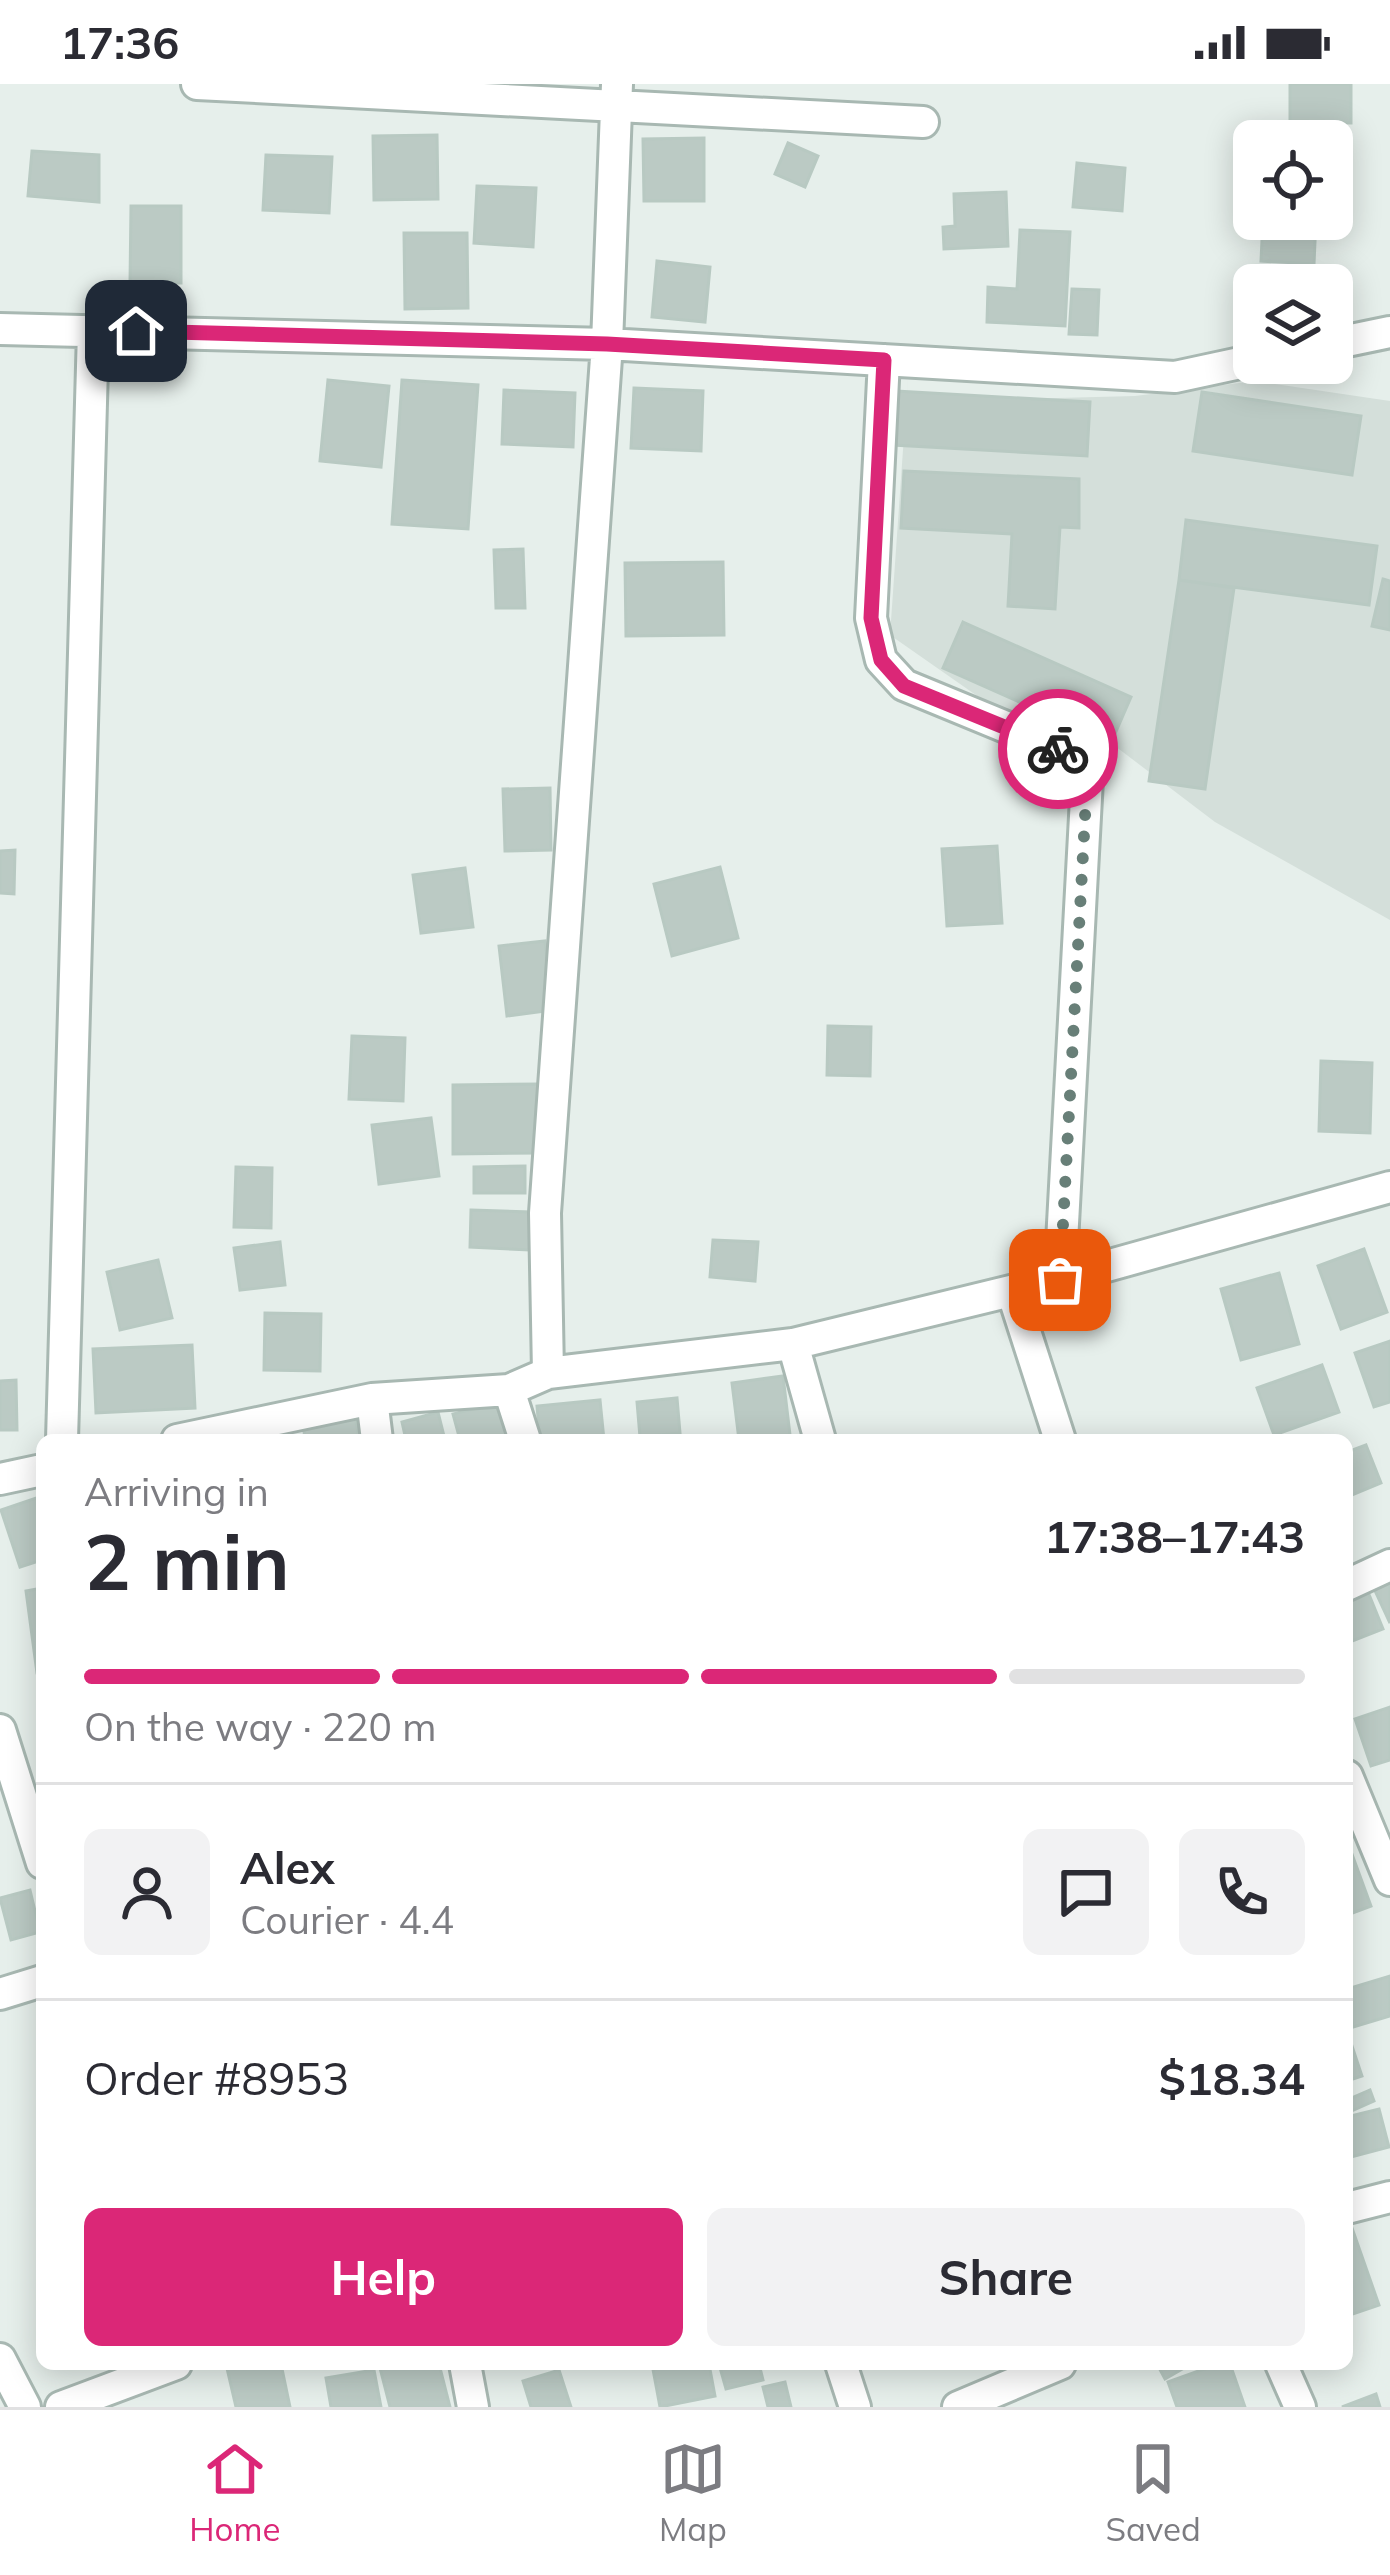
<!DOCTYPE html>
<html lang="en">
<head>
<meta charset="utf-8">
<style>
	body { margin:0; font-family:Mulish,sans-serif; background:#f2f2f3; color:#2b2b33; height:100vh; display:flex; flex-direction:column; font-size:45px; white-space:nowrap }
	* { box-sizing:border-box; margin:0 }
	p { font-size:39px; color:#7c7c81 }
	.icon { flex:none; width:66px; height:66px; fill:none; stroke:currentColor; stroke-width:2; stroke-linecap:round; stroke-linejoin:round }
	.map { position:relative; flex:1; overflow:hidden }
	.details { position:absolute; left:36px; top:1350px; width:1317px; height:936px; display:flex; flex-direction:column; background:#fff; border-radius:18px; box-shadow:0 6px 30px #0003 }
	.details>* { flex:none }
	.tools { position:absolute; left:1233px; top:36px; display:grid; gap:24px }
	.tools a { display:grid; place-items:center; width:120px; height:120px; border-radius:18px; background:#fff; box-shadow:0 6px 30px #0003; font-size:60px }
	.pin { position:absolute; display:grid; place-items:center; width:102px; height:102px; color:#fff; margin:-51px; border-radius:24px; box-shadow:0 6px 18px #0006 }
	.courier { position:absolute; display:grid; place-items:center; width:120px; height:120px; margin:-60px; border:9px solid #db2777; border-radius:50%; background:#fff; color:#222; box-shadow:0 3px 15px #0007 }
	.headline em { font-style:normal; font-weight:700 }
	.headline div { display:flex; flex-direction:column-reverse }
	.headline { display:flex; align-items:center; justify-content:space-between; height:204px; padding:0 48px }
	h1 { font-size:78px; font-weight:700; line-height:90px }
	.bar { display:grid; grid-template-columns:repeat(4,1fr); gap:18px 12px; align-content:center; height:144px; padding:0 48px }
	.bar i { height:15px; border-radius:9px; background:#e1e1e2 }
	.bar .active { background:#db2777 }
	.bar p { grid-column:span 4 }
	.line { display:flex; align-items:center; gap:30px; padding:0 48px; border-top:3px solid #e1e1e2 }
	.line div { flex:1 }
	.round { display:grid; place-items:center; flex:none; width:126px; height:126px; border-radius:18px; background:#f2f2f3 }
	.primary-button { display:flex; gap:24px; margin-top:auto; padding:24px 48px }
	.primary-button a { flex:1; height:138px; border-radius:18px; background:#db2777; color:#fff; font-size:48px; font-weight:700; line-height:138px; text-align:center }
	.primary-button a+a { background:#f2f2f3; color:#2b2b33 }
	.status { display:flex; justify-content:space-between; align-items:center; height:84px; padding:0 60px; background:#fff; direction:ltr }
	.status svg { height:33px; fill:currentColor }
	.tabs { display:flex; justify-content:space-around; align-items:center; height:168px; border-top:3px solid #e1e1e2; background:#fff; font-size:33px; color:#7c7c81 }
	.tabs a { display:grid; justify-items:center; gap:6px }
	.tabs .active { color:#db2777 }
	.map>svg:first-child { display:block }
</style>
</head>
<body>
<div class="status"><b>17:36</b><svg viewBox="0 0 49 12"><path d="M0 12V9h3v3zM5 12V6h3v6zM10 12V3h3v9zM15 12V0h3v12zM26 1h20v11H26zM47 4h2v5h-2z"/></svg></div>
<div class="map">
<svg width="1390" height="2323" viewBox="0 0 1390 2323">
	<rect width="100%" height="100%" fill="#e6efeb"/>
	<path fill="#d4dfda" d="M 909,278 L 907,308 L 1019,315 L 1135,312 L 1255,297 L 1390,317 L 1390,836 L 1215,738 L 1111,659 L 993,623 L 890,551 L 907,309 Z"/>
	<path fill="#bbcac4" stroke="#b8c9c2" stroke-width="3" d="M 1290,0 L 1351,0 L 1351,39 L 1290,38 Z
		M 437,51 L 438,115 L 374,116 L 373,52 Z
		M 704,54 L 704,117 L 644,117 L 643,55 Z
		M 788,59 L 818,72 L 805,103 L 775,90 Z
		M 32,67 L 99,71 L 99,118 L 28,112 Z
		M 266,71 L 332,73 L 329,129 L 263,126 Z
		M 1077,79 L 1125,84 L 1122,127 L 1073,123 Z
		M 477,102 L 536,104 L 533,163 L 474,159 Z
		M 1006,108 L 1008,162 L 944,165 L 943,143 L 955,142 L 954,110 Z
		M 131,122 L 181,122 L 181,199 L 130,199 Z
		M 1263,135 L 1316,135 L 1314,180 L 1261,177 Z
		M 1020,146 L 1070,148 L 1065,242 L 987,238 L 988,203 L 1017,205 Z
		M 404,149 L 467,149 L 468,224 L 405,225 Z
		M 657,177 L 710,183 L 705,238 L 652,233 Z
		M 1072,205 L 1099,206 L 1097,251 L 1069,250 Z
		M 328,296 L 389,302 L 381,383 L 320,377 Z
		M 402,296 L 478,301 L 468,445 L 392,440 Z
		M 634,304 L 703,307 L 701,367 L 631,364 Z
		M 504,306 L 575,309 L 573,363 L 502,360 Z
		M 896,307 L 1090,318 L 1087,372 L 893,361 Z
		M 1202,308 L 1361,332 L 1352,391 L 1193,367 Z
		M 904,387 L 1079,395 L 1079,444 L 1060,443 L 1055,525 L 1008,522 L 1012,450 L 901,444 Z
		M 1186,436 L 1377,462 L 1369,521 L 1179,496 Z
		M 523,465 L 525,524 L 496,524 L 494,466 Z
		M 723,478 L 724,551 L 626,552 L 625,479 Z
		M 1383,495 L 1390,497 L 1390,546 L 1372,542 Z
		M 1179,496 L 1234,504 L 1205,705 L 1149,697 Z
		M 963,538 L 1131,613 L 1111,659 L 943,584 Z
		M 1017,664 L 1063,679 L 1062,709 L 1009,691 Z
		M 550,704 L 551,766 L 505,767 L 503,705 Z
		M 997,762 L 1002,839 L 947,842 L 942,765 Z
		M 15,766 L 14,810 L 0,809 L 0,767 Z
		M 720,783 L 738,854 L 672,872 L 654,800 Z
		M 465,784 L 473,843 L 421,849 L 413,791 Z
		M 545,857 L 553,926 L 507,932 L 499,862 Z
		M 828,942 L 871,943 L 870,992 L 827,991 Z
		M 352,952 L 405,954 L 403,1017 L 349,1015 Z
		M 1321,977 L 1372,979 L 1370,1049 L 1319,1047 Z
		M 538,1000 L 539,1069 L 453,1070 L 453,1001 Z
		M 431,1034 L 439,1092 L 379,1100 L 372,1041 Z
		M 525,1082 L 525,1109 L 474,1109 L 474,1083 Z
		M 236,1083 L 272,1084 L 271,1144 L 234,1143 Z
		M 471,1126 L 530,1128 L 529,1166 L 470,1163 Z
		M 713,1156 L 758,1158 L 755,1197 L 710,1193 Z
		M 280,1158 L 285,1201 L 240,1206 L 234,1164 Z
		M 1364,1165 L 1387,1228 L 1341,1245 L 1318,1182 Z
		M 158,1176 L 172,1234 L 120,1246 L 107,1188 Z
		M 1279,1189 L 1299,1260 L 1241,1276 L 1221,1205 Z
		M 265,1229 L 321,1230 L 320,1287 L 264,1286 Z
		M 1390,1257 L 1390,1318 L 1374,1323 L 1355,1269 Z
		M 192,1261 L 195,1324 L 96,1329 L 93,1265 Z
		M 1322,1281 L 1339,1328 L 1274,1351 L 1257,1304 Z
		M 783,1292 L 790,1351 L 739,1356 L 732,1299 Z
		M 16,1296 L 17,1346 L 0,1346 L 0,1297 Z
		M 677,1314 L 680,1349 L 640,1353 L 637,1318 Z
		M 600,1316 L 604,1356 L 540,1356 L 537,1322 Z
		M 500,1318 L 509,1356 L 460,1356 L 453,1330 Z
		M 438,1328 L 445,1356 L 406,1356 L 402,1338 Z
		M 355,1331 L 359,1356 L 305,1356 L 303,1338 Z
		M 1366,1361 L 1381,1399 L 1347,1413 L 1347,1368 Z
		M 42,1412 L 42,1476 L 20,1483 L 1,1426 Z
		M 1390,1489 L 1390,1539 L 1371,1498 Z
		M 42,1504 L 42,1589 L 37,1589 L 26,1507 Z
		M 1368,1508 L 1383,1545 L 1347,1559 L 1347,1516 Z
		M 1390,1623 L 1390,1676 L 1371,1682 L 1355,1635 Z
		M 1349,1762 L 1371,1822 L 1347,1831 L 1347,1763 Z
		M 30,1806 L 40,1848 L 11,1856 L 0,1814 Z
		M 1390,1892 L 1390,1932 L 1353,1943 L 1347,1905 Z
		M 1347,1947 L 1362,1992 L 1347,1997 Z
		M 1370,2006 L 1374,2017 L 1347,2029 L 1347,2016 Z
		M 1379,2025 L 1389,2063 L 1347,2074 L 1347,2033 Z
		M 1352,2144 L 1379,2221 L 1347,2232 L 1347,2146 Z
		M 226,2280 L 281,2280 L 290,2323 L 236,2323 Z
		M 379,2280 L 439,2280 L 450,2323 L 390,2323 Z
		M 652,2280 L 709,2280 L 715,2312 L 660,2323 Z
		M 719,2280 L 759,2280 L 763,2296 L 726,2305 Z
		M 1157,2280 L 1191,2280 L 1165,2295 Z
		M 1218,2280 L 1230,2280 L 1245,2323 L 1177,2323 L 1168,2298 Z
		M 374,2286 L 381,2323 L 331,2323 L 326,2294 Z
		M 559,2286 L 571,2323 L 531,2323 L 523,2297 Z
		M 785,2298 L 791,2323 L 768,2323 L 763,2303 Z
		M 1376,2310 L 1380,2323 L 1342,2323 Z"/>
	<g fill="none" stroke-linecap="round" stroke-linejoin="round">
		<defs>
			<path id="street" d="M 197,0 L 923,38
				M 0,245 L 607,260 L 1175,293 L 1254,276
				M 1332,260 L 1390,248
				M 884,276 L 871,534 L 881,576 L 904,601 L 1088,677 L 1060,1195
				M 1012,1207 L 1060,1356
				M 793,1260 L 820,1356
				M 548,1289 L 545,1129 L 607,260 L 617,0
				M 509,1306 L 525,1356
				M 372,1315 L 377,1356
				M 62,1356 L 93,247
				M 177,1356 L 372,1315 L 509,1306 L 548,1289 L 793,1260 L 1060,1195 L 1390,1103
				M 0,1395 L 42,1386
				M 1347,1501 L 1390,1481
				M 0,1646 L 42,1779
				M 1347,1692 L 1390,1796
				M 0,1910 L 42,1897
				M 1347,2124 L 1390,2113
				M 0,2275 L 25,2323
				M 465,2280 L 473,2323
				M 841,2280 L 855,2323
				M 1281,2280 L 1300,2323
				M 61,2323 L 176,2280
				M 958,2323 L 1060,2280"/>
		</defs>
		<use href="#street" stroke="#a8b8b2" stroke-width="36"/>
		<use href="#street" stroke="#fff" stroke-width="30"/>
	</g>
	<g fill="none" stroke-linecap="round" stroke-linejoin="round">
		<path stroke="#687f78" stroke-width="12" stroke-dasharray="0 21.6" d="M 1058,665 L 1088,677 L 1060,1196"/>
		<path stroke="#db2777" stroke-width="15" d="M 136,247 L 607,260 L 884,276 L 871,534 L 881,576 L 904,602 L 1058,665"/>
	</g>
</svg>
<div class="tools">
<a><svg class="icon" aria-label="locate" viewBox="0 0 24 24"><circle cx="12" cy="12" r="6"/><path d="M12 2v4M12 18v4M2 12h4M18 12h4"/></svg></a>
<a><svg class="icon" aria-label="layers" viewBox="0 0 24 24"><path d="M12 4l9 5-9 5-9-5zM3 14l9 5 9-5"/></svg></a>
</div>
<div class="pin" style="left:1060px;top:1196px;background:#ea580c"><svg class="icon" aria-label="bag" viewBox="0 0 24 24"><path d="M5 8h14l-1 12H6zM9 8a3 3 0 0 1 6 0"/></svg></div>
<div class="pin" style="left:136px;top:247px;background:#1f2937"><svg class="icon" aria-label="home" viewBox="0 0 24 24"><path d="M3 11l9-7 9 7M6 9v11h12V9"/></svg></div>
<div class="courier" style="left:1058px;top:665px"><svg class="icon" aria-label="bike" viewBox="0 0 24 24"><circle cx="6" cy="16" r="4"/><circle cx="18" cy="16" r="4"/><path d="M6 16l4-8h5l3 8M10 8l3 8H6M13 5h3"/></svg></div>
<section class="details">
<div class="headline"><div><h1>2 min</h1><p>Arriving in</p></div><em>17:38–17:43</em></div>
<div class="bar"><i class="active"></i><i class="active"></i><i class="active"></i><i></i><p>On the way · 220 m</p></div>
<div class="line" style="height:216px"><a class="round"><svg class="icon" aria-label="person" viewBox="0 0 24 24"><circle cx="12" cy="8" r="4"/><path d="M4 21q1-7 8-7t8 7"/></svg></a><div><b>Alex</b><p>Courier · 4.4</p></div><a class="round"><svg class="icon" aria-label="chat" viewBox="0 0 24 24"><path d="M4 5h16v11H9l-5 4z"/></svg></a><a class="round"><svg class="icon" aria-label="phone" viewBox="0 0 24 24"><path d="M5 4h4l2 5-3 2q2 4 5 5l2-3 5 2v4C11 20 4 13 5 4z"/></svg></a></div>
<div class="line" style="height:156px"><div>Order #8953</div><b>$18.34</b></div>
<div class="primary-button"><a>Help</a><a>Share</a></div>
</section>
</div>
<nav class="tabs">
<a class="active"><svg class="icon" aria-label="home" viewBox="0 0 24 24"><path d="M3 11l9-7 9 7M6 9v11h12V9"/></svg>Home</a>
<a><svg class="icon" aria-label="map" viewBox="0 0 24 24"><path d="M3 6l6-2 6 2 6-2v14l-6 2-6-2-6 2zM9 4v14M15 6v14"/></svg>Map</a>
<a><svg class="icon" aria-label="saved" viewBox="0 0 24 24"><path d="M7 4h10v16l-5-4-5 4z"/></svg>Saved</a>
</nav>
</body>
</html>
